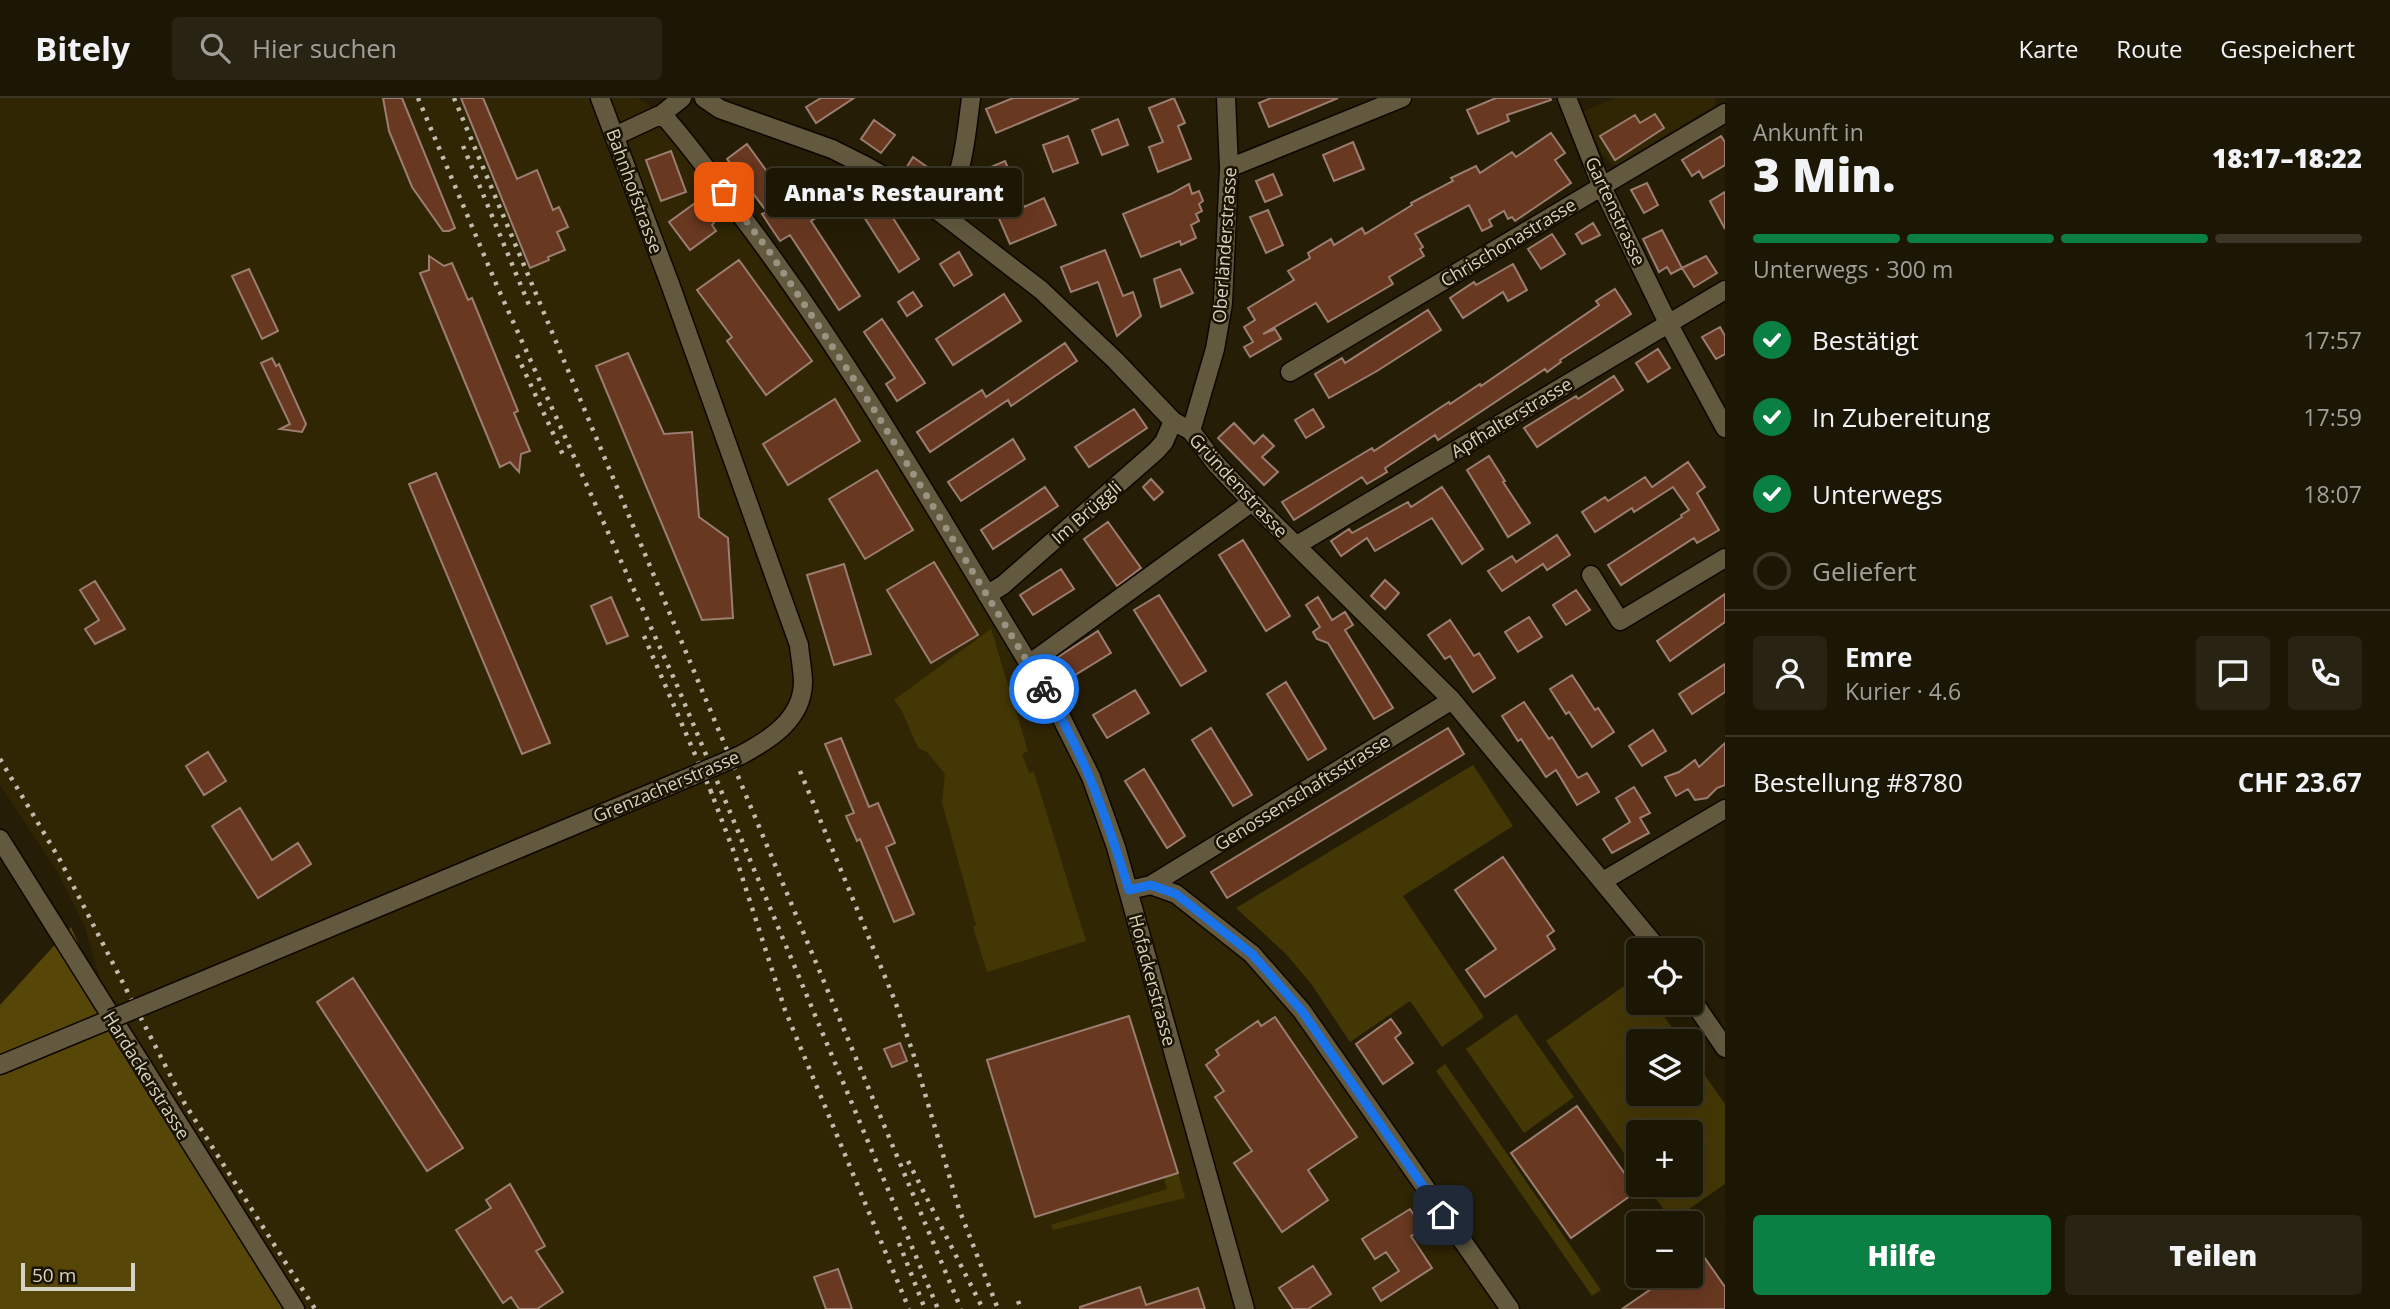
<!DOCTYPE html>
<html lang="de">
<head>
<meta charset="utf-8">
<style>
	body { margin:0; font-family:"Open Sans",sans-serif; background:#292313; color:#f1f3f6; height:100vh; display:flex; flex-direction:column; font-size:26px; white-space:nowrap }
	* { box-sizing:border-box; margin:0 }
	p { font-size:23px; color:#a09f9a }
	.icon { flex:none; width:38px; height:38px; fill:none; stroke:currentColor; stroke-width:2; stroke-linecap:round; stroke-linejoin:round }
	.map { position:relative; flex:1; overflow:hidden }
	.sheet { display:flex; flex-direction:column; background:#1c1604; width:665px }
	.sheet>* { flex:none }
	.buttons { position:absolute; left:1626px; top:840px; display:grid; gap:14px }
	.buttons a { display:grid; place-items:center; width:77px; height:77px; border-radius:7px; background:#1c1604; box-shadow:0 7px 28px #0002,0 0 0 2px #3a3526; font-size:35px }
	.scale { position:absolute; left:21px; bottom:18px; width:114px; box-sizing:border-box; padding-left:7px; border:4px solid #d7d3c4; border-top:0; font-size:19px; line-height:24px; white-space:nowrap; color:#d7d3c4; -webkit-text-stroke:5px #1b1400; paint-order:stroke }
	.pin { position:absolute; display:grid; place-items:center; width:60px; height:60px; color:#fff; margin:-30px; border-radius:14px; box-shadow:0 4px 10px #0006 }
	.courier { position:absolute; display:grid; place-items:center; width:70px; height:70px; margin:-35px; border:5px solid #1a73e8; border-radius:50%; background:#fff; color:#222; box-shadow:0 2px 9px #0007 }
	.bubble { position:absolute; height:49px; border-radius:7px; background:#1c1604; box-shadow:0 7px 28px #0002,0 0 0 2px #3a3526; font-size:23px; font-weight:800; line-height:49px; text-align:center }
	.head em { font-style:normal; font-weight:800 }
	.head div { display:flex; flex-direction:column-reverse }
	.head { display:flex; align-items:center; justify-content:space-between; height:119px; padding:0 28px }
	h1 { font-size:46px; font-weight:800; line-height:52px }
	.bar { display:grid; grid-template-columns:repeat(4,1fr); gap:10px 7px; align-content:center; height:84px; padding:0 28px }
	.bar i { height:9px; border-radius:5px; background:#3a3526 }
	.bar .current { background:#0b8043 }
	.bar p { grid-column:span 4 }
	.line { display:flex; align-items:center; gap:18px; padding:0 28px; border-top:2px solid #3a3526 }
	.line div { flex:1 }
	.round { display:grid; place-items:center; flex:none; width:74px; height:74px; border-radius:7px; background:#292313 }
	ol { padding:0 28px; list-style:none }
	li { display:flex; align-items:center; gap:21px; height:77px }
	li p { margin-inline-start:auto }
	li .icon { padding:7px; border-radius:50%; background:#0b8043; color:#fff; stroke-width:4 }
	li:last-child { color:#a09f9a }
	li i { width:38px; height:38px; border:4px solid #3a3526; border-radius:50% }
	.action { display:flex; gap:14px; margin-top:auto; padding:14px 28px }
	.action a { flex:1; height:80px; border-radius:7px; background:#0b8043; color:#fff; font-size:28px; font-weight:800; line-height:80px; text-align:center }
	.action a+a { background:#292313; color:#f1f3f6 }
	header { display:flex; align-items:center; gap:42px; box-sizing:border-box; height:98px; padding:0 35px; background:#1c1604; border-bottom:2px solid #3a3526 }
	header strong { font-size:33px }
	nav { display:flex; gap:38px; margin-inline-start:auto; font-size:24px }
	.search { width:490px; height:63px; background:#292313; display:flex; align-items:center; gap:18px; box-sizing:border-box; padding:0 24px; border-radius:7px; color:#a09f9a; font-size:26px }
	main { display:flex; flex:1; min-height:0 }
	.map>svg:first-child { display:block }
</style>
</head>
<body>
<header>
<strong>Bitely</strong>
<div class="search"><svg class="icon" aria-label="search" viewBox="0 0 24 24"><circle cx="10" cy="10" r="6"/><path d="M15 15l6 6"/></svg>Hier suchen</div>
<nav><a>Karte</a><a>Route</a><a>Gespeichert</a></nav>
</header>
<main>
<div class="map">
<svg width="1725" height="1211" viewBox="0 0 1725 1211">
	<rect width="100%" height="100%" fill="#251d05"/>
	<path fill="#302604" d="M 0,0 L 638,0 L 662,16 L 769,153 L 1060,617 L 1129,792 L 1151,787 L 1252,856 L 1510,1211 L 295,1211 L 111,921 L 85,829 L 57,773 L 0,687 Z
		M 1615,0 L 1716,0 L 1714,8 L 1617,67 L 1613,67 L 1602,57 L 1584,13 Z"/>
	<path fill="#443706" d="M 991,531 L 1028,653 L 1022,656 L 1029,675 L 1034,674 L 1086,843 L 987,874 L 973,829 L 976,827 L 942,705 L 945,676 L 927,654 L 918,650 L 902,613 L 894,602 Z
		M 1473,667 L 1513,728 L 1403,798 L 1484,919 L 1442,949 L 1410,903 L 1350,944 L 1312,887 L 1286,856 L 1236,810 Z
		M 1637,879 L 1638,905 L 1655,905 L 1681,943 L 1638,943 L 1638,996 L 1690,996 L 1691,957 L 1725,1006 L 1725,1086 L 1672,1123 L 1646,1087 L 1690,1087 L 1690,1034 L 1638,1034 L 1638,1075 L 1546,943 Z
		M 1516,916 L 1574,999 L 1524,1035 L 1466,951 Z
		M 1445,966 L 1601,1192 L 1592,1198 L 1436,973 Z
		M 1178,1075 L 1185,1100 L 1053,1132 L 1051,1127 L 1167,1091 L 1164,1079 Z"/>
	<path fill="#564608" d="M 71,829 L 111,921 L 295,1211 L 0,1211 L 0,907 Z"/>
	<path fill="#683820" stroke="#9b7e71" stroke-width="2" d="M 383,0 L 402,0 L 455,130 L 449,133 L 443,133 L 412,89 L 389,33 Z
		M 461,0 L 483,0 L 517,81 L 537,72 L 553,112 L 559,109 L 568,129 L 557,134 L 565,152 L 548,159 L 549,162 L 530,170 Z
		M 821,0 L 854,0 L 816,25 L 806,9 Z
		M 1013,0 L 1079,0 L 996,35 L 986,11 Z
		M 1174,0 L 1185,25 L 1178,28 L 1191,61 L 1158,74 L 1149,49 L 1163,44 L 1149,10 Z
		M 1271,0 L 1338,0 L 1269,29 L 1259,5 Z
		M 1496,0 L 1550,0 L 1551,2 L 1507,17 L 1509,23 L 1478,36 L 1467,12 Z
		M 1655,16 L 1664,30 L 1615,62 L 1600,38 L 1635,17 L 1640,25 Z
		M 1118,21 L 1128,47 L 1102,57 L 1092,32 Z
		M 874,22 L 895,37 L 881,55 L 861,41 Z
		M 1551,35 L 1565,55 L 1555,62 L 1571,85 L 1515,123 L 1512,119 L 1508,121 L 1504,113 L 1489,122 L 1492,128 L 1482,133 L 1469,107 L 1415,136 L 1423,149 L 1420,151 L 1424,158 L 1389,179 L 1393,186 L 1328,224 L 1316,205 L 1263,236 L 1275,231 L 1281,241 L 1250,259 L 1244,249 L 1253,244 L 1244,229 L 1255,222 L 1248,210 L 1294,182 L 1288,173 L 1310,160 L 1308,155 L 1331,141 L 1334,147 L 1362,130 L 1365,136 L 1412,107 L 1411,105 L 1453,83 L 1451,80 L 1476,68 L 1480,75 L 1512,54 L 1516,59 Z
		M 1068,38 L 1078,65 L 1053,74 L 1043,47 Z
		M 1721,38 L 1725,44 L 1725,67 L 1703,80 L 1699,73 L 1692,78 L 1682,62 Z
		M 1353,44 L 1364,71 L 1334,83 L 1323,57 Z
		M 747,46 L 787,101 L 832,72 L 849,99 L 811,123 L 860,198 L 839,212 L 790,137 L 780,143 L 762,116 L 767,114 L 727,61 Z
		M 671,53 L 686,94 L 661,103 L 646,62 Z
		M 913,59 L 940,78 L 932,90 L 905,72 Z
		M 1005,63 L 1024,109 L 1044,100 L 1056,127 L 1010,146 L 979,74 Z
		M 1273,76 L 1282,97 L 1265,104 L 1256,83 Z
		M 1647,85 L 1658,107 L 1644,115 L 1631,92 Z
		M 1189,86 L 1192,96 L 1199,93 L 1203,103 L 1199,106 L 1202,113 L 1196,116 L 1199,123 L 1191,127 L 1196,140 L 1181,147 L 1180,143 L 1141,159 L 1123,116 L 1171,96 Z
		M 1725,94 L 1725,131 L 1710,103 Z
		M 879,98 L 919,161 L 899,174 L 859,111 Z
		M 698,103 L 714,125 L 712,127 L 716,133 L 690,152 L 669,124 Z
		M 1268,112 L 1283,147 L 1266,155 L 1250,119 Z
		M 1593,125 L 1600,137 L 1582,146 L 1576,136 Z
		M 1662,132 L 1682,170 L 1671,176 L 1667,169 L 1659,174 L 1643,141 Z
		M 1552,136 L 1565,156 L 1541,171 L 1528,151 Z
		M 1105,152 L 1123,198 L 1133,194 L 1141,218 L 1117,238 L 1098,184 L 1071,194 L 1061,169 Z
		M 959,154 L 972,177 L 954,188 L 940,166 Z
		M 429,158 L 444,168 L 452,165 L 468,202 L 472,200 L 518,313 L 514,315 L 530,353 L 521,356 L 519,374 L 510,364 L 500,369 L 420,175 L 429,172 Z
		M 1706,158 L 1717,175 L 1694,189 L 1682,170 Z
		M 739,162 L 812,263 L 766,297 L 727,243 L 732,239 L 697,192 Z
		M 1513,166 L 1527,192 L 1508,203 L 1503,194 L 1463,220 L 1450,200 L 1474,184 L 1476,187 Z
		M 249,171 L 278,233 L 262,241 L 232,178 Z
		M 1180,171 L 1193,195 L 1161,209 L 1154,181 Z
		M 1615,191 L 1631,216 L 1560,262 L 1561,264 L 1547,274 L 1545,271 L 1438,342 L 1435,337 L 1385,370 L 1387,374 L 1367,386 L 1362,379 L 1294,422 L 1282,404 L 1372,350 L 1374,353 L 1449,304 L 1450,306 L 1480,286 L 1481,288 L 1599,207 L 1596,203 Z
		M 913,194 L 922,208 L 907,218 L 898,204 Z
		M 1004,196 L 1021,223 L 953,267 L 936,241 Z
		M 1428,212 L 1441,232 L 1377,273 L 1329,300 L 1315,276 L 1342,260 L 1345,265 Z
		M 882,221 L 925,285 L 897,303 L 886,286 L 895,280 L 864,234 Z
		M 1720,229 L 1725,238 L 1725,256 L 1716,261 L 1702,239 Z
		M 1065,245 L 1077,263 L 1011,308 L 1008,302 L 930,354 L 917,334 L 982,292 L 986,299 Z
		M 1658,251 L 1670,270 L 1648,284 L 1636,265 Z
		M 628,255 L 664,336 L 692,334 L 699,419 L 728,440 L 733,520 L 702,522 L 596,268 Z
		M 272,260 L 276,268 L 279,266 L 306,326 L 302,334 L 280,331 L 290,326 L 261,265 Z
		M 1614,278 L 1623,292 L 1537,349 L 1524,330 L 1576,298 L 1578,301 Z
		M 835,301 L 860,343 L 788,387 L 763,346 Z
		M 1134,311 L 1147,330 L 1089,369 L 1075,349 Z
		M 1313,311 L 1324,329 L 1306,340 L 1295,322 Z
		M 1234,325 L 1254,346 L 1263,337 L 1274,348 L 1262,359 L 1278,374 L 1264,387 L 1218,340 Z
		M 1013,341 L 1025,361 L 961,403 L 948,384 Z
		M 1489,358 L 1505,383 L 1503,384 L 1530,425 L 1508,439 L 1467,372 Z
		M 1688,364 L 1705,389 L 1697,395 L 1719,432 L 1697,445 L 1694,440 L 1621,487 L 1608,467 L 1682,419 L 1681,417 L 1689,412 L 1673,389 L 1634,414 L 1632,410 L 1595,434 L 1582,414 L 1605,399 L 1608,403 L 1645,379 L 1652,389 Z
		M 877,372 L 913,432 L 865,461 L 829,401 Z
		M 436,375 L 550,645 L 522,656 L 409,386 Z
		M 1151,381 L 1163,394 L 1154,402 L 1143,389 Z
		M 1045,389 L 1058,408 L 993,451 L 981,432 Z
		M 1442,389 L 1483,451 L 1462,466 L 1432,420 L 1375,453 L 1367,440 L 1341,458 L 1331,443 L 1349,431 L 1352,435 L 1408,404 L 1411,409 Z
		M 1108,424 L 1141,470 L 1117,488 L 1084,441 Z
		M 1557,437 L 1570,457 L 1547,472 L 1543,466 L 1502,493 L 1488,473 L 1512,458 L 1516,464 Z
		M 1243,442 L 1290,518 L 1266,533 L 1219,457 Z
		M 934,464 L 978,537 L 931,565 L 887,492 Z
		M 844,466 L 871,556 L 834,567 L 807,477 Z
		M 1061,471 L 1074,491 L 1033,517 L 1020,497 Z
		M 1385,482 L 1399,495 L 1385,511 L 1371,498 Z
		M 95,483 L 125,531 L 95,546 L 85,531 L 99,522 L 80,492 Z
		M 1576,492 L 1590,512 L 1566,527 L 1553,507 Z
		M 1725,496 L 1725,524 L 1670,563 L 1657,543 Z
		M 1159,497 L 1206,573 L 1181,588 L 1134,512 Z
		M 611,499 L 628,538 L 607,546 L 591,508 Z
		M 1318,499 L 1332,522 L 1345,514 L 1353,527 L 1345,532 L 1393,610 L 1374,621 L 1328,545 L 1317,541 L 1313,534 L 1320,529 L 1306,507 Z
		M 1529,519 L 1542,539 L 1518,554 L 1505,534 Z
		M 1450,522 L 1474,558 L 1479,555 L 1495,580 L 1473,594 L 1450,558 L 1445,561 L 1428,537 Z
		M 1098,533 L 1111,555 L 1070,580 L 1058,559 Z
		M 1725,566 L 1725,594 L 1692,616 L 1679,596 Z
		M 1572,577 L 1595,612 L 1598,610 L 1614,634 L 1592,649 L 1569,614 L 1566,616 L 1550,591 Z
		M 1286,584 L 1326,651 L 1308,662 L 1267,596 Z
		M 1135,592 L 1149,615 L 1107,640 L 1093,617 Z
		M 1524,604 L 1549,641 L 1552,639 L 1578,680 L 1587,675 L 1599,694 L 1577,707 L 1556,672 L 1546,679 L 1521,641 L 1518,643 L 1502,618 Z
		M 1211,630 L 1252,697 L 1233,708 L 1192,642 Z
		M 1448,630 L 1464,656 L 1227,800 L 1211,774 Z
		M 1653,632 L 1666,653 L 1642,668 L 1629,648 Z
		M 841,640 L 869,709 L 878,705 L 895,745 L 886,749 L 914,816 L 894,824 L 860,741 L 857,743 L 846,718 L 854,715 L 825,646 Z
		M 1725,645 L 1725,687 L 1717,690 L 1707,700 L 1695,702 L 1688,691 L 1676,698 L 1665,679 L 1679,674 L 1695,662 L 1699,669 Z
		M 208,654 L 226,683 L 204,697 L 186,668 Z
		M 1144,671 L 1185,738 L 1167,750 L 1125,683 Z
		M 1634,689 L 1650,715 L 1640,720 L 1649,735 L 1612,755 L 1603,741 L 1630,724 L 1616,700 Z
		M 240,710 L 272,762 L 298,745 L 311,766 L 258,800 L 212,728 Z
		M 1503,759 L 1554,833 L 1547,838 L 1555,851 L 1485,899 L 1466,872 L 1496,851 L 1455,792 Z
		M 353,880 L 463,1050 L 427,1073 L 317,904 Z
		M 1129,918 L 1178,1075 L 1035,1119 L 987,962 Z
		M 1275,919 L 1357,1039 L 1308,1072 L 1328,1102 L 1282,1134 L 1234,1065 L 1252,1053 L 1215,999 L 1224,993 L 1206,967 L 1219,957 L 1216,952 L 1258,923 L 1261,928 Z
		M 1391,921 L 1401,935 L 1395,940 L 1413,965 L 1383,986 L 1356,946 Z
		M 900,945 L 907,963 L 892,969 L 884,951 Z
		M 1577,1008 L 1637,1093 L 1571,1140 L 1511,1055 Z
		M 510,1086 L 545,1148 L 536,1153 L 563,1194 L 537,1211 L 519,1211 L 511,1199 L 503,1205 L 456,1132 L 491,1110 L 486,1102 Z
		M 1410,1111 L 1423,1131 L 1411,1138 L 1432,1170 L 1381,1203 L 1373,1190 L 1399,1173 L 1386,1154 L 1375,1161 L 1362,1141 Z
		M 1702,1156 L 1725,1189 L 1725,1211 L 1622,1211 L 1670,1178 L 1690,1178 L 1690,1164 Z
		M 1313,1168 L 1331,1196 L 1308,1211 L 1293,1211 L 1279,1190 Z
		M 838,1171 L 852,1211 L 826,1211 L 814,1179 Z
		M 1140,1189 L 1146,1207 L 1198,1190 L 1205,1211 L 1080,1211 L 1080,1209 Z"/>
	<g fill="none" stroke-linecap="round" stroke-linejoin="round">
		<defs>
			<path id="minor" d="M 600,0 L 670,186 L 799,547 C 800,559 803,573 803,585 C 802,622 769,642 741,657
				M 704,0 L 720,11 L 832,51 L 866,68 L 903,89 L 941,115 L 1041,192 L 1115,262 L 1173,323 L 1191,333 L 1216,366 L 1252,404 L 1452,602 L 1659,852
				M 1567,0 L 1602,89 L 1668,225 L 1725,330
				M 662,16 C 690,47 715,82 740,116 C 860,274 956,448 1060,617 L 1091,679 L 1116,749 L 1245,1211
				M 615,38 L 662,16 L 682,0
				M 1229,70 L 1402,0
				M 941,115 C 964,74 965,46 971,0
				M 1290,274 L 1725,15
				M 1191,333 L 1215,251 L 1223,205 L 1229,70 L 1226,0
				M 1297,447 L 1725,192
				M 1591,477 L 1620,523 L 1725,460
				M 987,497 L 1003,487 L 1156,353 L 1164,344 L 1173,323
				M 1029,566 L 1252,404
				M 0,741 L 295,1211
				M 1603,783 L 1725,711
				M 1151,787 L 1452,602
				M 1129,792 L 1151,787 L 1176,796 L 1252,856 L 1302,913 L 1510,1211
				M 367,814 L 692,678
				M 1690,899 L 1725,950
				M 0,967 L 111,921"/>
		</defs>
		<use href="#minor" stroke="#0e0700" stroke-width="21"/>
		<use href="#minor" stroke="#62593f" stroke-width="18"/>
		<path stroke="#c1bcac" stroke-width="4.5" stroke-dasharray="3.5 7" stroke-linecap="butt" d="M 418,0 L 497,188 L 676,585 L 938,1211
			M 454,0 L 961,1211
			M 463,48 L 529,207
			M 517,257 L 564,359
			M 644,538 L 712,696
			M 0,661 L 60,762 L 185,1006 L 315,1211
			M 800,673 L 895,903 L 913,955 L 959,1111 L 998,1211
			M 710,691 L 735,757 L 785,912 L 909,1211
			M 908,1063 L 983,1211
			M 899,1145 L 925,1211
			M 1018,1203 L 1021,1211"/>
		<defs>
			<path id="minor-bridge" d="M 692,678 L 741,657
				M 111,921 L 367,814"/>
		</defs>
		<use href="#minor-bridge" stroke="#0e0700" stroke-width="21" stroke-linecap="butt"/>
		<use href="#minor-bridge" stroke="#62593f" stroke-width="18"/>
	</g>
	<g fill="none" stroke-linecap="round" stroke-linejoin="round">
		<path stroke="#999381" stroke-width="7" stroke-dasharray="0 12.6" d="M 724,94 L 769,153 L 875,313 L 1044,591"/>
		<path stroke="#1a73e8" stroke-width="9" d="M 1044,591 C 1084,654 1107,721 1129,792 L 1151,787 L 1176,796 L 1252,856 L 1302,913 L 1443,1117"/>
	</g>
	<g text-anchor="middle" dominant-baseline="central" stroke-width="5" stroke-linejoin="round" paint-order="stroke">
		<g font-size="18" fill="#d7d3c4" stroke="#1b1400">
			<text transform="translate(635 93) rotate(70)">Bahnhofstrasse</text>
			<text transform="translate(1616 113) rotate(65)">Gartenstrasse</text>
			<text transform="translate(1508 144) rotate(-31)">Chrischonastrasse</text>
			<text transform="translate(1224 147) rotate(-86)">Oberländerstrasse</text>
			<text transform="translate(1511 319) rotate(-31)">Apfhalterstrasse</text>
			<text transform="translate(1239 387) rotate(47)">Gründenstrasse</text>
			<text transform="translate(1086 414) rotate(-41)">Im Brüggli</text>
			<text transform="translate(666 688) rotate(-23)">Grenzacherstrasse</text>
			<text transform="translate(1302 694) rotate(-32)">Genossenschaftsstrasse</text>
			<text transform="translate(1153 882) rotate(75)">Hofackerstrasse</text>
			<text transform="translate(147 977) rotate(58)">Hardackerstrasse</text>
		</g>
	</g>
</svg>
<div class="buttons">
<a><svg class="icon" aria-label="locate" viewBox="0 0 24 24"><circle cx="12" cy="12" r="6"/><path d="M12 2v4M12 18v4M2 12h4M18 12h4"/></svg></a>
<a><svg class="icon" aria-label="layers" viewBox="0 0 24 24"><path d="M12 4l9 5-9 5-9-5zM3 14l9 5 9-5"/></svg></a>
<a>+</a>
<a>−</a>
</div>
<div class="scale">50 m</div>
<div class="pin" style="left:724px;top:94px;background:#ea580c"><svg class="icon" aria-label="bag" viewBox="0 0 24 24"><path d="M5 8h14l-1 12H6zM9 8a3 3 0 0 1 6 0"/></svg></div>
<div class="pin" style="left:1443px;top:1117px;background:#1f2937"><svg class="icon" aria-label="home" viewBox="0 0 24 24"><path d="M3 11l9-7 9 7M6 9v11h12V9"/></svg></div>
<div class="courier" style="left:1044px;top:591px"><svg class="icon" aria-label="bike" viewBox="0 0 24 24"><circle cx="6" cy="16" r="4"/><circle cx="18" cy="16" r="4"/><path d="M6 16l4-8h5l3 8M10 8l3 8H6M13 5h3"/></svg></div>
<div class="bubble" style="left:766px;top:70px;width:256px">Anna's Restaurant</div>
</div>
<section class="sheet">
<div class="head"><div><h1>3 Min.</h1><p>Ankunft in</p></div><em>18:17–18:22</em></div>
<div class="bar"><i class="current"></i><i class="current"></i><i class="current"></i><i></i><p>Unterwegs · 300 m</p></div>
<ol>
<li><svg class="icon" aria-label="check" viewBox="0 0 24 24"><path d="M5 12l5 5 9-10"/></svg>Bestätigt<p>17:57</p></li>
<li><svg class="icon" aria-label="check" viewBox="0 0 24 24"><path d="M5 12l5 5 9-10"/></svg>In Zubereitung<p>17:59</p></li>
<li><svg class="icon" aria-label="check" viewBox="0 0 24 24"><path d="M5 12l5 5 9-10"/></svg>Unterwegs<p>18:07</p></li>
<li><i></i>Geliefert</li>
</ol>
<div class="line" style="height:126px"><a class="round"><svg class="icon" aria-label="person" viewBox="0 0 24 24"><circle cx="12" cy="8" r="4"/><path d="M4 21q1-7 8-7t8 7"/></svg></a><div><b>Emre</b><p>Kurier · 4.6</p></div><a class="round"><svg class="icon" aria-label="chat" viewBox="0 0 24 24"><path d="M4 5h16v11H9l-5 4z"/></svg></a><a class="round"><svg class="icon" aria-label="phone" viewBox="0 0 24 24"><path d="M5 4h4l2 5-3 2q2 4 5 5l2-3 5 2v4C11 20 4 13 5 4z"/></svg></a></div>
<div class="line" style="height:91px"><div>Bestellung #8780</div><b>CHF 23.67</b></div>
<div class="action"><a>Hilfe</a><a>Teilen</a></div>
</section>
</main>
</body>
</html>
